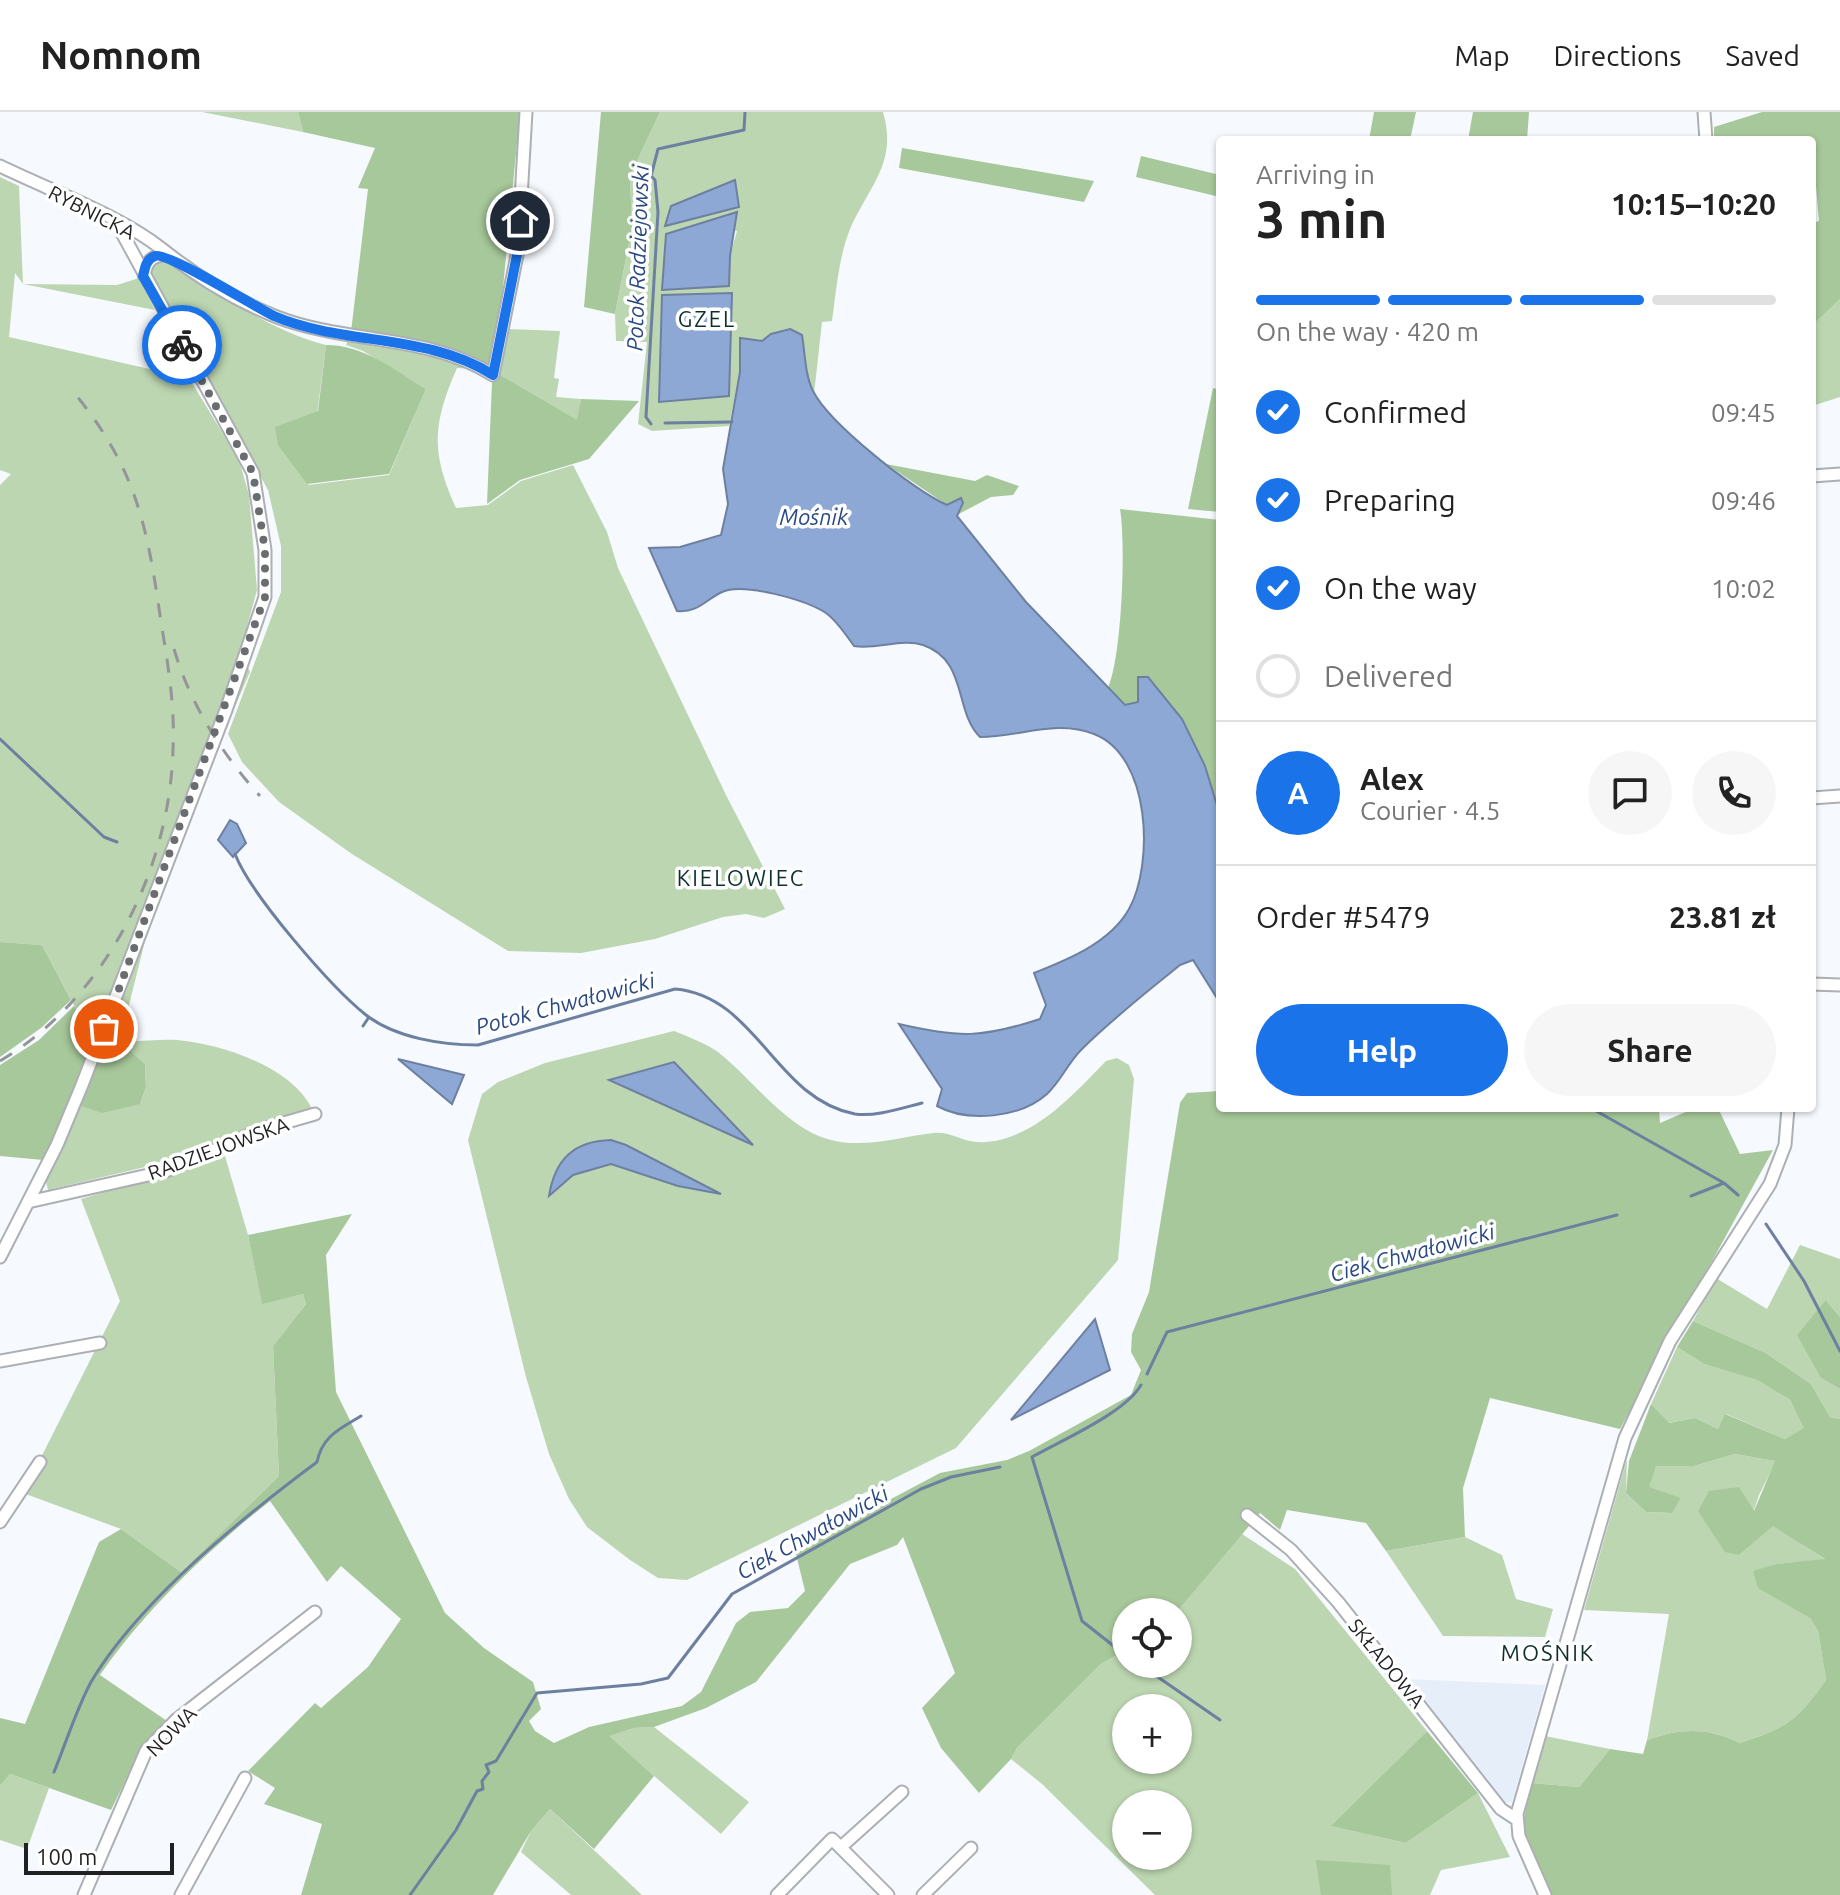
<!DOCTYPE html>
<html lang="en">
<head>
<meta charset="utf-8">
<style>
	body { margin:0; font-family:Ubuntu,sans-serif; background:#f6f6f6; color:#222; height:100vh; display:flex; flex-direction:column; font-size:30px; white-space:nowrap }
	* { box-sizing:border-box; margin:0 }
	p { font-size:26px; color:#767676 }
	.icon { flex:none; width:44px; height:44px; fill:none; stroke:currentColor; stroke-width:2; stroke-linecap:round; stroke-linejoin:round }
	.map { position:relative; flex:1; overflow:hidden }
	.details { position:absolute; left:1216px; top:24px; width:600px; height:976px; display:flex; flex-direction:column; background:#fff; border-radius:8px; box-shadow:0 2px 6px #0004 }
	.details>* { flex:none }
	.controls { position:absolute; left:1112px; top:1486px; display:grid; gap:16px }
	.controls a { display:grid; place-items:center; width:80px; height:80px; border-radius:50%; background:#fff; box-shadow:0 2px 6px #0004; font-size:40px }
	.scale { position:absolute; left:24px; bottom:20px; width:150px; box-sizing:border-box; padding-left:8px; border:4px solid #1f2122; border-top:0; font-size:22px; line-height:28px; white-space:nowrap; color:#1f2122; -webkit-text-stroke:6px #fff; paint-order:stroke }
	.pin { position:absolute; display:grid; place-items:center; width:68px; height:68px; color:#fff; margin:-34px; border:4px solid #fff; border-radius:50%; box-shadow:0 2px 8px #0007 }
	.courier { position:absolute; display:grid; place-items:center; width:80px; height:80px; margin:-40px; border:6px solid #1a73e8; border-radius:50%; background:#fff; color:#222; box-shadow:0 2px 10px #0007 }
	.headline em { font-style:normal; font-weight:700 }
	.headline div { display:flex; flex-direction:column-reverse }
	.headline { display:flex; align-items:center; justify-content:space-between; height:136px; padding:0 40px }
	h1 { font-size:52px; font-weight:700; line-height:60px }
	.bar { display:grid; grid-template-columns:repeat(4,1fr); gap:12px 8px; align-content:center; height:96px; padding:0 40px }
	.bar i { height:10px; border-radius:6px; background:#e0e0e0 }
	.bar .current { background:#1a73e8 }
	.bar p { grid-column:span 4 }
	.line { display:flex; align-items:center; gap:20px; padding:0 40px; border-top:2px solid #e0e0e0 }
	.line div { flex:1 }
	.round { display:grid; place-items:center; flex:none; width:84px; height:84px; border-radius:42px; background:#f6f6f6 }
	ol { padding:0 40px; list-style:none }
	li { display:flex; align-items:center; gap:24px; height:88px }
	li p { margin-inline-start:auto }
	li .icon { padding:8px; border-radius:50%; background:#1a73e8; color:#fff; stroke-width:4 }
	li:last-child { color:#767676 }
	li i { width:44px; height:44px; border:4px solid #e0e0e0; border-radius:50% }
	.action { display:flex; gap:16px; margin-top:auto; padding:16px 40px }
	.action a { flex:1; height:92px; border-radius:48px; background:#1a73e8; color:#fff; font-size:32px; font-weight:700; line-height:92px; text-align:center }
	.action a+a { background:#f6f6f6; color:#222 }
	header { display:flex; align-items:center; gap:48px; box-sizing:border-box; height:112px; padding:0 40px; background:#fff; border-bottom:2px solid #e0e0e0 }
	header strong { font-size:38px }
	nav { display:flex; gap:44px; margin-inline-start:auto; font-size:28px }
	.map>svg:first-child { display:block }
</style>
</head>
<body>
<header>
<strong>Nomnom</strong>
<nav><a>Map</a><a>Directions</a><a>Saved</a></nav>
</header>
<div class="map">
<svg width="1840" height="1783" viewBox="0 0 1840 1783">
	<rect width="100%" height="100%" fill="#f6f9fe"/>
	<path fill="#e6eef9" d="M 1407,1567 L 1545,1573 L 1512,1690 L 1504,1691 Z"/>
	<path fill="#bcd6b1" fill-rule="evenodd" d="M 202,0 L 298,0 L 303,20 Z
		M 660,0 L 883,0 C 898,51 869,74 850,117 C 839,144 836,180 832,209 L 822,210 L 814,282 L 771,222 L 762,229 L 740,226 L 740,259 L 729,314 L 652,319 L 638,312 L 647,230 L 616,229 L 615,202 L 632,116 L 630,64 ZM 734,68 L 738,94 L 666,114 L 671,94 ZM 695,112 L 737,119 L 730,144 L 729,174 Z
		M 0,65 L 19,74 L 23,172 L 117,173 L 139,166 L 155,198 L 23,172 L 15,161 L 9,225 L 189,266 L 239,348 L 249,383 L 257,478 L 241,537 L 250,560 L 210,652 L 148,817 L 120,929 C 139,930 158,927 177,928 C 222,932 292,955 312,997 L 145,1055 L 48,1078 L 46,1070 L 54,1052 L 43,1048 L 70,990 L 140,992 L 146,975 L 145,952 L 120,929 L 85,914 L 42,833 L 0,830 L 0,373 L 11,362 L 0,358 Z
		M 166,149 C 216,179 269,219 326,233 L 308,373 L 389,363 L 426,277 L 363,239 L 346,233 L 351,220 L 437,232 L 489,255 L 492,270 L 473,257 L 457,256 C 432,313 431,341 456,396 L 488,393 L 521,369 L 573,353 L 607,420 L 618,456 L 726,683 L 785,797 L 764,806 L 746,802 L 723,805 L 655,827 L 581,841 L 508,839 L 352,742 L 279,690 L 242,650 L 228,622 L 281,480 L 281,434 L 268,378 L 150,165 L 153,152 Z
		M 1840,187 L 1840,285 L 1812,294 L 1812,214 Z
		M 508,217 L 560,219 L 554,266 L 559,267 L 556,285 L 581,287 L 578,309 L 499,262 Z
		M 674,919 C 689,925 705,931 718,940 C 748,964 772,997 805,1017 C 848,1043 889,1026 934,1021 C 949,1019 962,1029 976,1030 C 1029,1033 1073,983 1106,949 L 1117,946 L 1129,953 L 1134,967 L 1118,1148 L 956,1336 L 687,1468 L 658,1466 L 630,1448 L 587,1415 L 569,1387 L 549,1342 L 526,1265 L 468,1028 L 482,982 L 498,970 L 545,951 Z
		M 225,1044 L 248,1123 L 262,1191 L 303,1182 L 306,1192 L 273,1234 L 279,1364 L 181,1460 L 121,1417 L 23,1381 L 120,1189 L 81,1087 Z
		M 1800,1133 L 1840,1147 L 1840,1205 L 1827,1189 L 1821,1266 L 1840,1277 L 1840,1307 L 1830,1305 L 1811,1272 L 1766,1241 L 1693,1209 L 1716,1166 L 1767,1197 Z
		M 1677,1235 L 1704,1252 L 1758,1267 L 1790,1288 L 1805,1316 L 1785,1327 L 1726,1302 L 1718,1317 L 1695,1306 L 1668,1311 L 1651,1292 Z
		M 1735,1342 L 1776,1349 L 1759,1383 L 1739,1443 L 1773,1413 L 1826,1448 L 1776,1452 L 1753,1460 L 1810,1506 L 1818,1519 L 1826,1568 C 1796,1609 1789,1615 1740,1631 C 1707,1615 1681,1616 1647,1628 L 1669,1502 L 1584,1498 L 1627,1347 L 1626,1381 L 1646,1400 L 1671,1401 L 1681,1386 L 1645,1377 L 1656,1354 L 1694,1354 Z
		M 1242,1422 L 1295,1457 L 1427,1619 L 1332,1714 L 1406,1731 L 1478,1681 L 1510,1745 L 1441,1758 L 1430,1783 L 1155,1783 L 1042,1672 L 1011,1647 L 1017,1636 L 1101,1552 L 1126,1538 L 1126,1552 L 1178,1552 L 1177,1500 ZM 1126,1596 L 1178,1596 L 1178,1648 L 1126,1648 ZM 1126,1692 L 1178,1692 L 1178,1744 L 1126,1744 Z
		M 1465,1425 L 1502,1443 L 1516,1487 L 1553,1497 L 1545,1525 L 1443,1524 L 1386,1439 Z
		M 654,1615 L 749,1690 L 721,1722 L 608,1624 L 634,1616 Z
		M 1540,1623 L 1610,1637 L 1579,1675 L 1532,1671 Z
		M 10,1662 L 49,1676 L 27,1737 L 0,1728 L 0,1674 Z
		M 550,1697 L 642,1783 L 571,1783 L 521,1740 L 531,1719 Z"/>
	<path fill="#a7c89a" d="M 298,0 L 520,0 L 499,217 L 489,255 L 437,232 L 351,220 L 368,77 L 358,76 L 375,36 L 303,20 Z
		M 601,0 L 660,0 L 630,64 L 632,116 L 615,202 L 584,195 Z
		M 1374,0 L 1416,0 L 1410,28 L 1369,28 Z
		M 1473,0 L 1529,0 L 1527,28 L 1468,28 Z
		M 1762,0 L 1840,0 L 1840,187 L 1812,214 L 1812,111 L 1819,109 L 1812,28 L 1714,28 L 1714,15 Z
		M 902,36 L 1094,69 L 1084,90 L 899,56 Z
		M 1141,44 L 1220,63 L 1220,85 L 1136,65 Z
		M 326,233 C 365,233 394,258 426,277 L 389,362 L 307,372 L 278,333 L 275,315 L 318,299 Z
		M 499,262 L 577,308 L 581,287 L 639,289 L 589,347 L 520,368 L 487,392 L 492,270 Z
		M 1213,276 L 1220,278 L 1220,400 L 1188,397 Z
		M 886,352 L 975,369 L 987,363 L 1019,374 L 1013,383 L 991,385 L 957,403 L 961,386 L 947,393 Z
		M 1120,397 L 1220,408 L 1220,703 L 1205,654 L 1182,607 L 1148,565 L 1138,590 L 1125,594 L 1108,576 C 1122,544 1126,432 1120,397 Z
		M 0,830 L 42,833 L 71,888 L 41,916 L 0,945 Z
		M 74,894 L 85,914 L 120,929 L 145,952 L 146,975 L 140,992 L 102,1001 L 70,990 L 43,1048 L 0,1044 L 0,953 L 39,928 Z
		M 1220,979 L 1220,996 L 1659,996 L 1660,1011 L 1695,996 L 1718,996 L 1740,1042 L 1773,1038 L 1620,1317 L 1490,1286 L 1463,1376 L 1465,1425 L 1386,1439 L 1366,1411 L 1287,1398 L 1280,1418 L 1260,1401 L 1177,1500 L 1126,1500 L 1126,1538 L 1101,1552 L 1017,1636 L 1011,1647 L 979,1681 L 941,1636 L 922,1596 L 955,1561 L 903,1425 L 897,1433 L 850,1452 L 756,1570 L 706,1596 L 654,1615 L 634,1616 L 609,1624 L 654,1664 L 594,1737 L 550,1697 L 531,1719 L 493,1783 L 301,1783 L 322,1712 L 264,1692 L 275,1676 L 248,1659 L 315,1591 L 321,1596 L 368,1555 L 401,1507 L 341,1454 L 327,1470 L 270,1389 C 208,1438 145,1498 100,1563 L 167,1609 L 142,1635 L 111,1698 L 10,1662 L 0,1674 L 0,1606 L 25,1612 L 99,1430 L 121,1417 L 181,1460 L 279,1364 L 273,1234 L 306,1192 L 303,1182 L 262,1192 L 248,1123 L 352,1102 L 326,1143 L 336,1280 L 445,1501 L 484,1536 L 533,1570 L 541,1597 L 529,1609 L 535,1619 L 554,1631 L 589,1615 L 682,1594 L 701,1580 L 736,1511 L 750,1500 L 788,1496 L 805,1479 L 795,1438 L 940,1361 L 1007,1348 L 1029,1339 L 1131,1283 L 1141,1258 L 1131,1240 L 1132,1222 L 1149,1180 L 1180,991 L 1187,981 Z
		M 1826,1188 L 1840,1205 L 1840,1277 L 1821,1266 L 1797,1223 Z
		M 1693,1209 L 1766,1241 L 1811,1272 L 1830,1305 L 1840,1307 L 1840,1783 L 1552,1783 L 1522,1714 L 1532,1671 L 1579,1675 L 1610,1637 L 1643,1642 L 1647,1628 C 1681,1616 1707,1615 1740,1631 C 1789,1615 1796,1609 1826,1568 L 1818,1519 L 1810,1506 L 1758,1476 L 1753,1459 L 1776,1452 L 1825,1447 L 1773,1414 L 1739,1443 L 1725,1440 L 1698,1399 L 1709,1379 L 1739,1375 L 1754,1399 L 1775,1349 L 1735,1342 L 1694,1354 L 1656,1354 L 1649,1375 L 1681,1386 L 1672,1401 L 1646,1400 L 1626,1381 L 1629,1349 L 1651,1292 L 1669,1311 L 1695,1306 L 1718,1317 L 1725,1302 L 1785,1327 L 1804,1316 L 1790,1288 L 1758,1268 L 1704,1252 L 1677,1235 Z
		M 1427,1619 L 1478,1681 L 1406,1731 L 1331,1714 Z
		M 1316,1748 L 1390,1753 L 1392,1783 L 1321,1783 Z"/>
	<path fill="#8ea8d6" stroke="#6d80a0" stroke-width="2" d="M 735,68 L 739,95 L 665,114 L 671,94 Z
		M 737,100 L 730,144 L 729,174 L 662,178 L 666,122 Z
		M 732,181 L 729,284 L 659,290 L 662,183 Z
		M 790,217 L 802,223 C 805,241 805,263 813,279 C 829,311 913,378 947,393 L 961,386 L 963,391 L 957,404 L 1026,490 L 1125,593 L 1138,590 L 1138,565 L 1148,565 L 1182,607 L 1205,654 L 1220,703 L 1220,891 L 1193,848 L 1180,853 C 1147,880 1112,907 1081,938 C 1068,951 1061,969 1047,982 C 1020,1006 968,1011 937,994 L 942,977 L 899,912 C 959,926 982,926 1040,907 L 1046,893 L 1034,861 C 1067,848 1110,831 1129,797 C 1154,752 1151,644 1094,622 C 1055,607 1020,625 980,625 C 954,600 968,548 923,533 C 902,526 876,538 854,534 C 846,523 837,509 826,501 C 806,488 743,470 722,480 C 705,488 698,501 677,499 L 649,436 L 680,435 L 721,423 L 728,392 L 723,357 L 740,260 L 740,226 L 762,229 L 771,222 Z
		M 230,708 L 237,712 L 246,731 L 233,745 L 218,728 Z
		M 398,947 L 464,963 L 452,992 Z
		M 674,950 L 753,1033 L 609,968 Z
		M 611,1028 L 626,1033 L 721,1082 L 678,1074 L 611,1052 L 573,1063 L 549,1084 C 555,1047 574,1029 611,1028 Z
		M 1095,1207 L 1110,1258 L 1011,1308 Z"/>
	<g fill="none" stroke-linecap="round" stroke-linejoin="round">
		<path stroke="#6d80a0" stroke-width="3" d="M 665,311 L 732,310
			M 651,312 L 646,305 L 658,100 L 655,68 L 651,64 L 658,37 L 744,18 L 745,0
			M 0,627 L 104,725 L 117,730
			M 235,742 C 251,783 331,875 366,903 C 396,926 442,933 478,933 L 675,877 C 757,884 775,987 855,1002 C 875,1005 902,996 922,991
			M 363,914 L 369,905
			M 1591,996 L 1724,1071 L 1738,1083
			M 1691,1084 L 1724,1071
			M 1766,1112 L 1804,1169 L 1840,1239
			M 1147,1262 L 1167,1220 L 1617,1103
			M 1120,1539 L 1082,1509 L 1032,1345 C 1062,1328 1125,1301 1141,1273
			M 1139,1552 L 1220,1608
			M 54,1660 C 66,1631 76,1598 91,1570 C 138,1491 243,1405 317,1350 C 322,1324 340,1317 361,1304
			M 410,1783 L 456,1718 L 477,1679 L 483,1677 L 482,1669 L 489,1660 L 486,1653 L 496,1649 L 537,1581 L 641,1572 L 668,1566 L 732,1482 L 921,1377 L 951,1365 L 1000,1355"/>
		<defs>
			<path id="minor" d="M 1704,0 L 1706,28
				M 0,54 C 51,79 119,103 162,137 C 196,164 237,189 277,205 C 347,232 428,222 493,263 L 518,138 L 526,0
				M 144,163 C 147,148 152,143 168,143
				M 1812,364 L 1840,362
				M 1812,686 L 1840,684
				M 1812,872 L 1840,873
				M 28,1090 L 166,1059 L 263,1017 L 315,1002
				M 0,1145 L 57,1033 L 82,973 L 226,598 L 265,485 L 265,438 L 253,361 L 116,110
				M 0,1249 L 100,1231
				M 1247,1403 L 1291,1438 L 1338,1490 L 1501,1697 L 1516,1707
				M 0,1410 L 40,1350
				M 841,1735 L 902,1680
				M 84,1783 L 146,1639 L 176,1608 L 315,1500
				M 181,1783 L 245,1666
				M 777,1783 L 832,1727 L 888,1783
				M 923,1783 L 971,1736
				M 1545,1783 L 1519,1724 L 1517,1702 L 1625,1326 L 1670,1229 L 1770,1072 L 1785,1033 L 1788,996"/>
		</defs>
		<use href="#minor" stroke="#acafb3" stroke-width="15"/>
		<use href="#minor" stroke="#fff" stroke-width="11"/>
		<path stroke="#939599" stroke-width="3" stroke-dasharray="14 14" stroke-linecap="butt" d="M 174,537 C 190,592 222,642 260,684
			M 0,949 C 105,887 170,758 173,637 C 175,594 168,552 161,510 C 147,412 136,355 71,277"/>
	</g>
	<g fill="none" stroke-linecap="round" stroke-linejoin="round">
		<path stroke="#6a6d6f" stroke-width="8" stroke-dasharray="0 14.4" d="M 104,917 L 265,485 L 265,438 L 253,361 L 182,233"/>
		<path stroke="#1a73e8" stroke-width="10" d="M 182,233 L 143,164 C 145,156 146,147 155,144 C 166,139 255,195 274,204 C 345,234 427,221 493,263 L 518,138 L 520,109"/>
	</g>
	<g text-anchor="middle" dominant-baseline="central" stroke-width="7" stroke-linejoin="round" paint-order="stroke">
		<g font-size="20" fill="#1f2122" stroke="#fff">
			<text transform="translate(92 100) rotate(27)">RYBNICKA</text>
			<text transform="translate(218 1036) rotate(-20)">RADZIEJOWSKA</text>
			<text transform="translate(1387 1551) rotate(51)">SKŁADOWA</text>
			<text transform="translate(171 1619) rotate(-45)">NOWA</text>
		</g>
		<g font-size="22" font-style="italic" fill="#294983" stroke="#fff">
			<text transform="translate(637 146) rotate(-88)">Potok Radziejowski</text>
			<text x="814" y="404">Mośnik</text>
			<text transform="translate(565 891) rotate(-15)">Potok Chwałowicki</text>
			<text transform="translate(1412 1140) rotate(-15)">Ciek Chwałowicki</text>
			<text transform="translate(812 1420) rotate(-29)">Ciek Chwałowicki</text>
		</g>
		<g font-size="22" letter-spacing="2" fill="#0d302e" stroke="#fff">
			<text x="707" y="206">GZEL</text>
			<text x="741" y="765">KIELOWIEC</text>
			<text x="1548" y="1540">MOŚNIK</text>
		</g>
	</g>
</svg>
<div class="controls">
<a><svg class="icon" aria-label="locate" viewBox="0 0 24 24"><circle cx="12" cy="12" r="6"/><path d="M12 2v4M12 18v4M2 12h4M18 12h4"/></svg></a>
<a>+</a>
<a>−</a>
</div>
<div class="scale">100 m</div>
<div class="pin" style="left:104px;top:917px;background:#ea580c"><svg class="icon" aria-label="bag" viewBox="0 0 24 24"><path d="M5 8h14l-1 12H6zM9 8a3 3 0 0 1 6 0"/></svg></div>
<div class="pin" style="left:520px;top:109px;background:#1f2937"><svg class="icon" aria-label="home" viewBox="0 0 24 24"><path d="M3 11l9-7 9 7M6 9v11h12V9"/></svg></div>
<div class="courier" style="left:182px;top:233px"><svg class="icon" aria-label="bike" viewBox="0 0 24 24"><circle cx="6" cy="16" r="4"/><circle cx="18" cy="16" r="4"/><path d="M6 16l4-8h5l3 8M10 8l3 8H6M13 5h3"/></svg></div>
<section class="details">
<div class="headline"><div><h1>3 min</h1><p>Arriving in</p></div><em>10:15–10:20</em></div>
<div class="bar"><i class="current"></i><i class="current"></i><i class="current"></i><i></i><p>On the way · 420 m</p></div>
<ol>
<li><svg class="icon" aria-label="check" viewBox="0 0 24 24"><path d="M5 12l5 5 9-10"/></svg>Confirmed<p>09:45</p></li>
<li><svg class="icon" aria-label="check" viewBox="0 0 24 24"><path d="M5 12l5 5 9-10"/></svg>Preparing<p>09:46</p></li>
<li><svg class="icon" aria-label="check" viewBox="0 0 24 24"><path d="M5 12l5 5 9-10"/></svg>On the way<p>10:02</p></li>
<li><i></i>Delivered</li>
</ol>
<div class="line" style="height:144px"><b class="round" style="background:#1a73e8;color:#fff">A</b><div><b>Alex</b><p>Courier · 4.5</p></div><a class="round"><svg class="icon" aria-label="chat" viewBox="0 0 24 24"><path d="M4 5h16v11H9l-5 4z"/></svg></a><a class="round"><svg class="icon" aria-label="phone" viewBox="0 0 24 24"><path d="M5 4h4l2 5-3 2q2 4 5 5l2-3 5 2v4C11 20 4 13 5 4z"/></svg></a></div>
<div class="line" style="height:104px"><div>Order #5479</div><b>23.81 zł</b></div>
<div class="action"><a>Help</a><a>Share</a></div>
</section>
</div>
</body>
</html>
